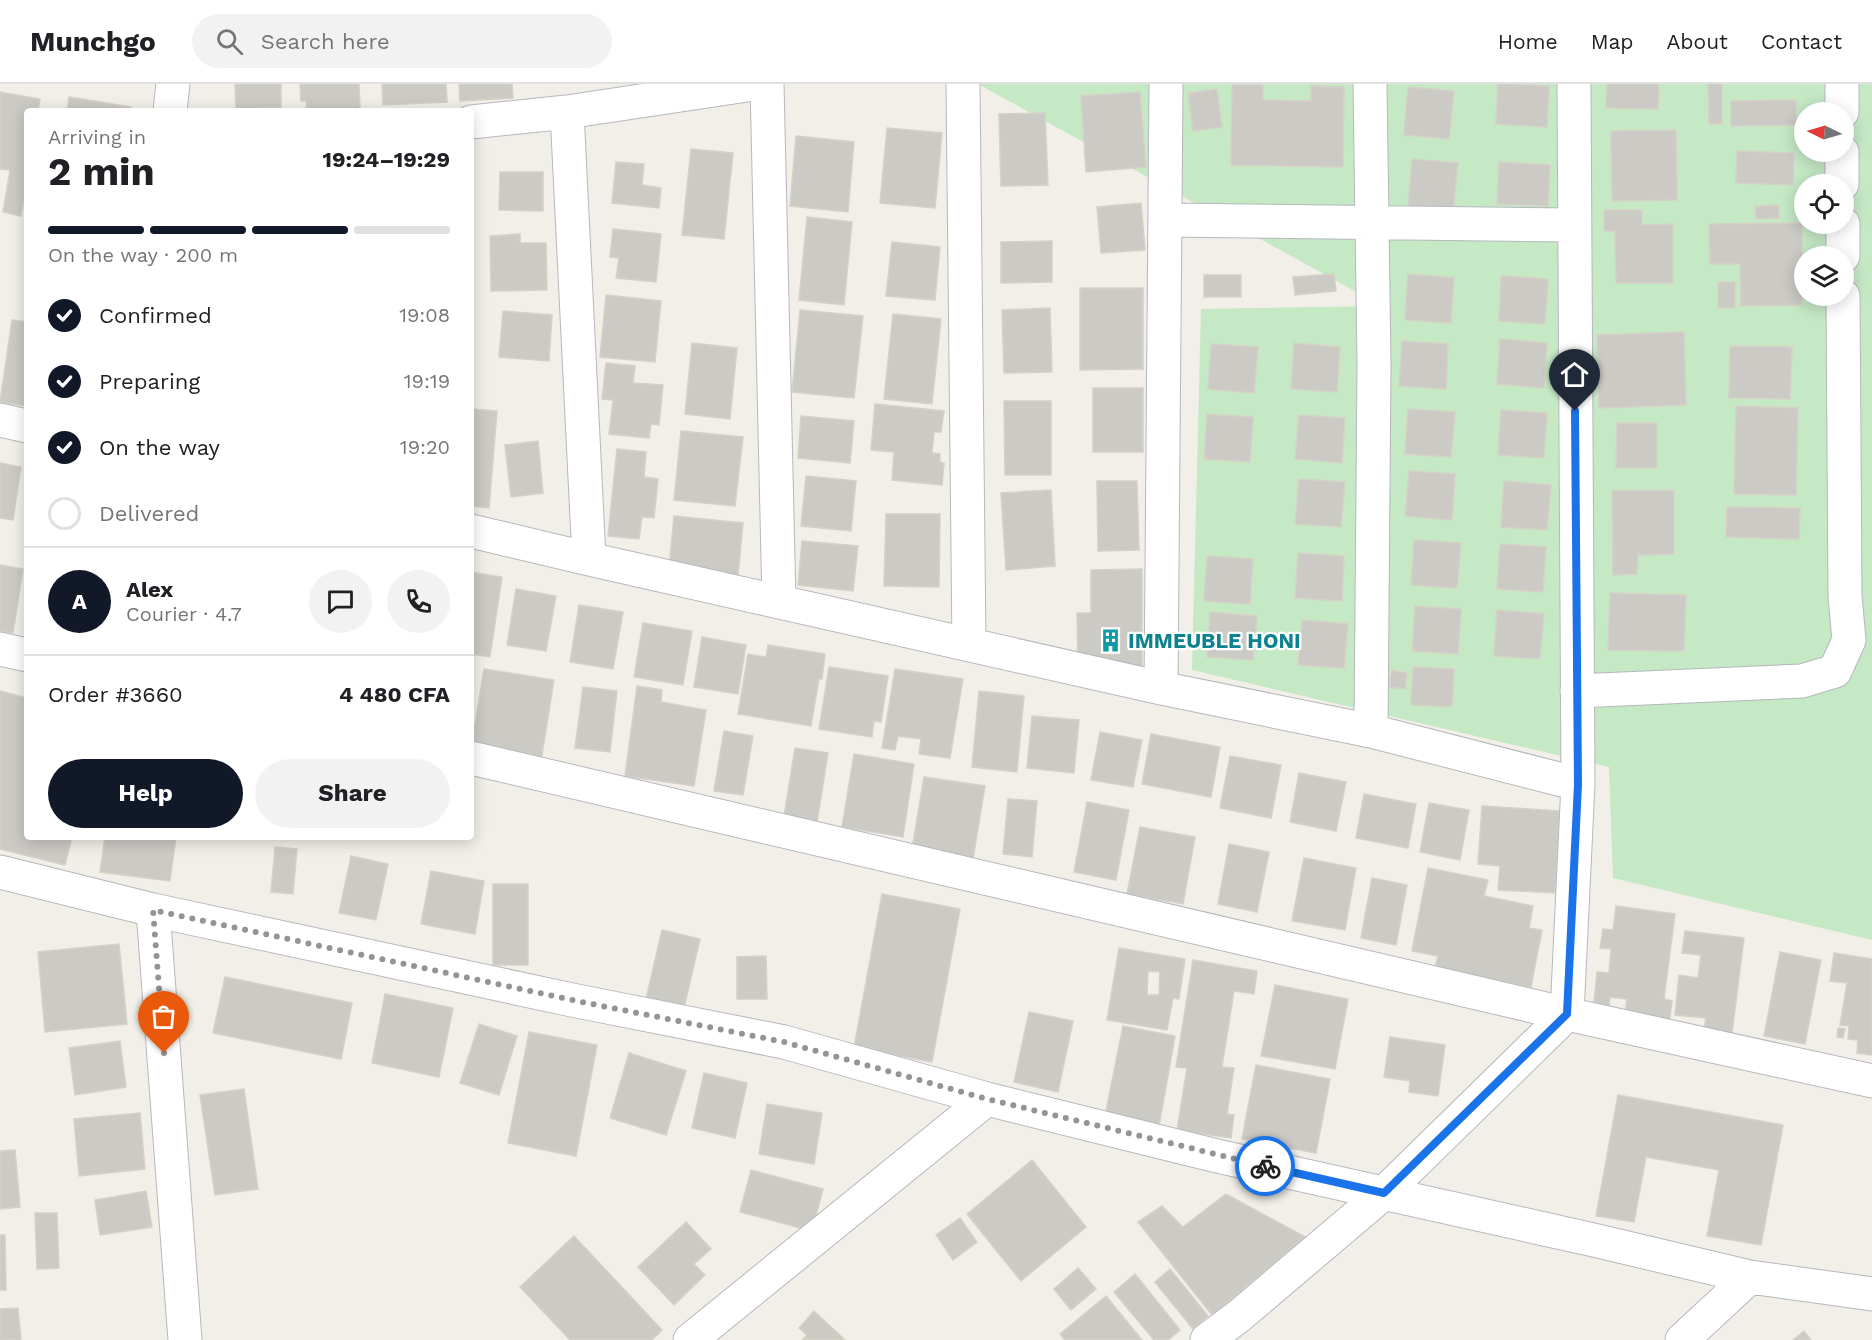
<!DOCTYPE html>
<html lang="en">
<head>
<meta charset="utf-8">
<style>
	body { margin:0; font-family:"Work Sans",sans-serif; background:#f2f2f2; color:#202124; height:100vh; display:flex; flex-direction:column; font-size:22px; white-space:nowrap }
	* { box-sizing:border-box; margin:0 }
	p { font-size:20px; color:#757577 }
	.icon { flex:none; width:33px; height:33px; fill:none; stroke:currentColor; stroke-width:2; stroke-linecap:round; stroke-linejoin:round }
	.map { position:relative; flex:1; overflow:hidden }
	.side { position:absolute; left:24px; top:24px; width:450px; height:732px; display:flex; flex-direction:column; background:#fff; border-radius:6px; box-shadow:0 3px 15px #0003 }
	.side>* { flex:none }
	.needle { width:39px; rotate:275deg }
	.controls { position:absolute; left:1794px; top:18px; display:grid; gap:12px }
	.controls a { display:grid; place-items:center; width:60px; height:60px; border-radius:50%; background:#fff; box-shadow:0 3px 15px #0003; font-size:30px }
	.pin { position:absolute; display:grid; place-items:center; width:51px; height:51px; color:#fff; margin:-62px -26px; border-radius:50% 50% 50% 0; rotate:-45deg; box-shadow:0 0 6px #0007 }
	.pin .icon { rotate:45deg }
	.courier { position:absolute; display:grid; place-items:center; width:60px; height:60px; margin:-30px; border:4px solid #1a73e8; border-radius:50%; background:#fff; color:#222; box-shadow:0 2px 8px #0007 }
	.head em { font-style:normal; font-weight:700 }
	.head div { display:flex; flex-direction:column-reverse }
	.head { display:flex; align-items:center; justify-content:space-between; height:102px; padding:0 24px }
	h1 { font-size:39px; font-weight:700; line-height:45px }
	.bar { display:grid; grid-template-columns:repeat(4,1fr); gap:9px 6px; align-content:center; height:72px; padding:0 24px }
	.bar i { height:8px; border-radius:4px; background:#e0e0e0 }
	.bar .selected { background:#111827 }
	.bar p { grid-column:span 4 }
	.line { display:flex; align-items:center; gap:15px; padding:0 24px; border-top:2px solid #e0e0e0 }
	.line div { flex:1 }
	.round { display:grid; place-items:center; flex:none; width:63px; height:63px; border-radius:32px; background:#f2f2f2 }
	ol { padding:0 24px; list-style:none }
	li { display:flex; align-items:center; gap:18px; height:66px }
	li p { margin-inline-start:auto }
	li .icon { padding:6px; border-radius:50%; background:#111827; color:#fff; stroke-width:4 }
	li:last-child { color:#757577 }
	li i { width:33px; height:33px; border:3px solid #e0e0e0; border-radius:50% }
	.primary-button { display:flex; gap:12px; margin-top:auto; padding:12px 24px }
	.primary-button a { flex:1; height:69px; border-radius:36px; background:#111827; color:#fff; font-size:24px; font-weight:700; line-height:69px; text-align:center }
	.primary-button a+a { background:#f2f2f2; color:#202124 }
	header { display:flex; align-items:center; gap:36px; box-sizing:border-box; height:84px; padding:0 30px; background:#fff; border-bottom:2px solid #e0e0e0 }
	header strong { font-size:28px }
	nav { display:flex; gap:33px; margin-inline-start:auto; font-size:21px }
	.search { width:420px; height:54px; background:#f2f2f2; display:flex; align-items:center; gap:15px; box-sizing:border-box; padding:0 21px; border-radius:33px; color:#757577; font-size:22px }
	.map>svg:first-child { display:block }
</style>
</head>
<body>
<header>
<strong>Munchgo</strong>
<div class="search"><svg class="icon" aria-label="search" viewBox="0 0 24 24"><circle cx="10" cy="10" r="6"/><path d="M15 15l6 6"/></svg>Search here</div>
<nav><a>Home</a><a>Map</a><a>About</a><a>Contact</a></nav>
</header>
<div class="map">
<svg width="1872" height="1256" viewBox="0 0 1872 1256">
	<rect width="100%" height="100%" fill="#f1efe8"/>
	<path fill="#c5e8c5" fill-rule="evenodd" d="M 978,0 L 1872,0 L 1872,856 L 1613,794 L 1609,683 L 1192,586 L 1201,225 L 1382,222 ZM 1804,28 L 1844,28 L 1844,68 L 1804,68 ZM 1804,100 L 1844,100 L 1844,140 L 1804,140 ZM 1804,172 L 1844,172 L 1844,212 L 1804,212 Z"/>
	<path fill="#cccac5" stroke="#d6d1c6" stroke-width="1.5" fill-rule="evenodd" d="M 235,0 L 281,0 L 281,24 L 236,25 Z
		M 300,0 L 359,0 L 360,26 L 307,27 L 306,17 L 301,17 Z
		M 382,0 L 446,0 L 447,18 L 383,21 Z
		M 459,0 L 512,0 L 513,14 L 460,17 Z
		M 1498,0 L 1549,2 L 1547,43 L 1496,40 Z
		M 1607,0 L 1659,0 L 1658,25 L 1606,24 Z
		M 1708,0 L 1722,0 L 1722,40 L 1709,40 Z
		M 1232,1 L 1263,1 L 1263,16 L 1311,17 L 1311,2 L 1344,3 L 1343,83 L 1231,81 Z
		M 1408,3 L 1454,7 L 1449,55 L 1404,51 Z
		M 1217,5 L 1222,43 L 1193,47 L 1188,9 Z
		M 0,8 L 40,15 L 38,27 L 27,27 L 27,97 L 21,132 L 3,128 L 10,86 L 0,85 Z
		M 1140,8 L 1146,83 L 1086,88 L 1081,12 Z
		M 69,13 L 131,23 L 130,27 L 67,27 Z
		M 1796,16 L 1796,41 L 1731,42 L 1731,17 Z
		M 1045,29 L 1048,101 L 1001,102 L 999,30 Z
		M 887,44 L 942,49 L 935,124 L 880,119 Z
		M 1676,46 L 1677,116 L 1612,117 L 1611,47 Z
		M 796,52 L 854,58 L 848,128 L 790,122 Z
		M 691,65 L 733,69 L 724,155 L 682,151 Z
		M 1737,67 L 1794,69 L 1793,101 L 1736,99 Z
		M 1412,75 L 1458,79 L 1453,127 L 1408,123 Z
		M 616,78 L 644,80 L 642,101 L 661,104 L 659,124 L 612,119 Z
		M 1499,78 L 1550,81 L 1548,122 L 1497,120 Z
		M 500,88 L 543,88 L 543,127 L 499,126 Z
		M 1141,119 L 1145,166 L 1101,169 L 1097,123 Z
		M 1779,121 L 1779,134 L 1756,135 L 1755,122 Z
		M 1604,126 L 1642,126 L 1642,141 L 1673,140 L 1673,199 L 1616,199 L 1615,147 L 1604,147 Z
		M 807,133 L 852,138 L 844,221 L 799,216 Z
		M 1802,139 L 1802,221 L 1741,222 L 1740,180 L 1710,180 L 1709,140 Z
		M 613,145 L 661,150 L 656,198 L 616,194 L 619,174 L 610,173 Z
		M 520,150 L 520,159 L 546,159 L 547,206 L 491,207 L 490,152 Z
		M 1052,157 L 1052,198 L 1001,199 L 1001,158 Z
		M 892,158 L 940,163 L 935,216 L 886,212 Z
		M 1334,190 L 1336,207 L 1295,211 L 1293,193 Z
		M 1408,190 L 1454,194 L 1451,239 L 1405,236 Z
		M 1204,191 L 1241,191 L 1241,213 L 1204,213 Z
		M 1501,192 L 1548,195 L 1545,240 L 1499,237 Z
		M 1718,198 L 1735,198 L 1735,224 L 1718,224 Z
		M 1080,204 L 1143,204 L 1143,285 L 1080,286 Z
		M 606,211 L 661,217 L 655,278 L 600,273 Z
		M 1050,224 L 1052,288 L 1004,289 L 1002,226 Z
		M 800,226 L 863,232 L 854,314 L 792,308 Z
		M 503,227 L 552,231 L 549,277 L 499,273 Z
		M 893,230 L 941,235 L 932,320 L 884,315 Z
		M 12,236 L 27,238 L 27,322 L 0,318 Z
		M 1684,248 L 1686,321 L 1599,324 L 1597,251 Z
		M 1500,255 L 1547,259 L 1544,304 L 1497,300 Z
		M 1402,257 L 1448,260 L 1446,305 L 1399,302 Z
		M 692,259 L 737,264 L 730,335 L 685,330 Z
		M 1294,259 L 1340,263 L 1337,308 L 1291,305 Z
		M 1211,260 L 1258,263 L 1254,309 L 1208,305 Z
		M 1730,262 L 1792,263 L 1790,315 L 1729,314 Z
		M 606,279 L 635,282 L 633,299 L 663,301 L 659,341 L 651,340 L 649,354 L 609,350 L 613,316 L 602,315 Z
		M 1093,304 L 1143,304 L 1143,368 L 1093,368 Z
		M 1004,317 L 1051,317 L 1051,391 L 1005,391 Z
		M 875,320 L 944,327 L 941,348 L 934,348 L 932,369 L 940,370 L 940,378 L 944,379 L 942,401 L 892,396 L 894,368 L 871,366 Z
		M 1736,322 L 1798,324 L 1796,411 L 1734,410 Z
		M 471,325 L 497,327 L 489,424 L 471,422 Z
		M 1408,325 L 1455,328 L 1451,373 L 1405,370 Z
		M 1501,326 L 1547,329 L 1544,374 L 1498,371 Z
		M 1207,330 L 1253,333 L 1250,378 L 1204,375 Z
		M 1299,331 L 1345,334 L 1342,379 L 1295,375 Z
		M 801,332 L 854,337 L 850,379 L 798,374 Z
		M 1617,339 L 1657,339 L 1657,384 L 1616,384 Z
		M 681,347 L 743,353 L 735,422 L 674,416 Z
		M 538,357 L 543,409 L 511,413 L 505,361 Z
		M 617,365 L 646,368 L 644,393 L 658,395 L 654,434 L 642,433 L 639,455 L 608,452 Z
		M 0,379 L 21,383 L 13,436 L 0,434 Z
		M 1409,387 L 1455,390 L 1452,436 L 1405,432 Z
		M 806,392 L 856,397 L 851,447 L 801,442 Z
		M 1299,395 L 1345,398 L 1341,443 L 1295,440 Z
		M 1097,397 L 1137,397 L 1139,466 L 1098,467 Z
		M 1504,397 L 1551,401 L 1547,446 L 1501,443 Z
		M 1051,406 L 1055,482 L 1006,486 L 1001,409 Z
		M 1674,406 L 1674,470 L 1638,471 L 1637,490 L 1613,491 L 1612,407 Z
		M 1727,423 L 1800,424 L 1799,455 L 1726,453 Z
		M 886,430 L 940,430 L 939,503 L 884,502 Z
		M 674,432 L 743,439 L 738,491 L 669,484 Z
		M 1414,456 L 1461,459 L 1457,504 L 1411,501 Z
		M 802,457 L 858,462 L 853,507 L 798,501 Z
		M 1500,460 L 1546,463 L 1543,508 L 1497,505 Z
		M 1298,469 L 1344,472 L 1342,517 L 1295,514 Z
		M 1207,472 L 1253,475 L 1250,520 L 1204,517 Z
		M 0,481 L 23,485 L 13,549 L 0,547 Z
		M 1142,485 L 1142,584 L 1078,584 L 1077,529 L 1091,529 L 1091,486 Z
		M 471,488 L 502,493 L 490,573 L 471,570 Z
		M 516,505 L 556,512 L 546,567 L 507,561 Z
		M 1610,509 L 1686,511 L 1684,567 L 1608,566 Z
		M 579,521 L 623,528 L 613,585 L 570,578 Z
		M 1415,522 L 1461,525 L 1458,570 L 1412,567 Z
		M 1497,526 L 1544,530 L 1540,575 L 1494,572 Z
		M 1210,528 L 1257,532 L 1253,576 L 1207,573 Z
		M 1302,536 L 1348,540 L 1344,584 L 1298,581 Z
		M 643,539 L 692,547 L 683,601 L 634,593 Z
		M 702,553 L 746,561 L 738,610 L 694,603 Z
		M 768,561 L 825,570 L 822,595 L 819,595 L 811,642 L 738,630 L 748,570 L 766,573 Z
		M 829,583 L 888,592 L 881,638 L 874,637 L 872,653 L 819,645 Z
		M 1413,583 L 1454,585 L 1452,623 L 1411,621 Z
		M 484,585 L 554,596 L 541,677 L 471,665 Z
		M 895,585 L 963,595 L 950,674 L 919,670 L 921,655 L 898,652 L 895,666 L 882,664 Z
		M 1392,586 L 1407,589 L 1405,605 L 1389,603 Z
		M 637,602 L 662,606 L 661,618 L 706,626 L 694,702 L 625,692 Z
		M 583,603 L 617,607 L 610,668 L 575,664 Z
		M 0,607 L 27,614 L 27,753 L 72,753 L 65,781 L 0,765 Z
		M 979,607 L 1024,612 L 1017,688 L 972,683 Z
		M 1032,632 L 1079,636 L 1074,689 L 1027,684 Z
		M 724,647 L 753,652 L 743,711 L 714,707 Z
		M 1100,648 L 1142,656 L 1133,703 L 1091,696 Z
		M 1151,650 L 1220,663 L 1211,713 L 1142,700 Z
		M 795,664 L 828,669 L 816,745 L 783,739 Z
		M 854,670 L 914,680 L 903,753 L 842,743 Z
		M 1230,672 L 1281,681 L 1271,734 L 1220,724 Z
		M 1299,689 L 1346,698 L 1336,747 L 1290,738 Z
		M 924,693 L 985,702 L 973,775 L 912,765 Z
		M 1364,710 L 1416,720 L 1408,764 L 1356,754 Z
		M 1008,715 L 1037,717 L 1032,773 L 1003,770 Z
		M 1087,718 L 1129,726 L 1116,796 L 1074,788 Z
		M 1429,719 L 1469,726 L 1460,776 L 1420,768 Z
		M 1482,722 L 1560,727 L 1555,809 L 1498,806 L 1500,782 L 1478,780 Z
		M 1140,743 L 1195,753 L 1183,820 L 1127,810 Z
		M 105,753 L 176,753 L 170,797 L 100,788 Z
		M 1229,760 L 1269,768 L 1257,828 L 1218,820 Z
		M 275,763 L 297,765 L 293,810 L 271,808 Z
		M 351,772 L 388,780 L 376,836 L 339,829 Z
		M 1304,774 L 1356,784 L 1345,846 L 1292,837 Z
		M 1428,784 L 1488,796 L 1484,812 L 1533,822 L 1529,844 L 1542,846 L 1531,903 L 1435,885 L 1438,872 L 1412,867 Z
		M 431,787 L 484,797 L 475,850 L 421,840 Z
		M 1372,794 L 1407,801 L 1396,861 L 1361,854 Z
		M 493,800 L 528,800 L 528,881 L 493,881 Z
		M 882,810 L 960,825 L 932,978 L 854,964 Z
		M 1616,822 L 1675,830 L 1664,915 L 1672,917 L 1669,942 L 1624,936 L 1627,915 L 1610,913 L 1608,930 L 1593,928 L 1597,888 L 1609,889 L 1611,865 L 1600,864 L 1603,845 L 1613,846 Z
		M 662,846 L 700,855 L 684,924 L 646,915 Z
		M 1685,847 L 1744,854 L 1732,949 L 1704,945 L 1706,934 L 1675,931 L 1679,891 L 1698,894 L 1701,871 L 1682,869 Z
		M 119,860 L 127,940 L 45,948 L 38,868 Z
		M 1119,864 L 1185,875 L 1179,915 L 1173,914 L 1167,946 L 1107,936 ZM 1148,887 L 1160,888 L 1159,911 L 1147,911 Z
		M 1780,868 L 1821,876 L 1805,960 L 1764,952 Z
		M 1834,869 L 1872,875 L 1872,971 L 1857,969 L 1858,956 L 1848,955 L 1849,942 L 1840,941 L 1847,899 L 1830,897 Z
		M 766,872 L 767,915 L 737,915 L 737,873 Z
		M 1193,876 L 1257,887 L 1254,910 L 1234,907 L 1222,983 L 1234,984 L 1227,1030 L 1234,1031 L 1231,1054 L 1177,1046 L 1187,984 L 1176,983 Z
		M 225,893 L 352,919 L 341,975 L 213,949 Z
		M 1275,901 L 1348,915 L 1335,985 L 1261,972 Z
		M 385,910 L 453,924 L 439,993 L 372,979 Z
		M 1029,928 L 1073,937 L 1058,1008 L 1014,998 Z
		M 479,940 L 517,952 L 499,1011 L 460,999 Z
		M 1123,942 L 1175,952 L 1159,1042 L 1105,1032 Z
		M 1838,944 L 1845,945 L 1843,954 L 1837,953 Z
		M 529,948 L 597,961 L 576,1072 L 508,1059 Z
		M 1390,953 L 1445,961 L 1438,1012 L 1409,1008 L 1410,997 L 1384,993 Z
		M 120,957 L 126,1003 L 75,1011 L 69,964 Z
		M 629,969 L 686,987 L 666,1051 L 610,1034 Z
		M 1256,981 L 1330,995 L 1316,1069 L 1242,1055 Z
		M 704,989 L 747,999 L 735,1054 L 692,1044 Z
		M 244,1005 L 258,1105 L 215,1111 L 200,1011 Z
		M 1618,1011 L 1783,1041 L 1761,1161 L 1707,1152 L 1719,1086 L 1646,1073 L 1634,1138 L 1596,1132 Z
		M 767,1020 L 822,1029 L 814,1080 L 759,1070 Z
		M 140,1029 L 145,1085 L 79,1092 L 74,1035 Z
		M 15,1066 L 20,1123 L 0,1125 L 0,1067 Z
		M 1032,1076 L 1086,1143 L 1021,1197 L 967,1130 Z
		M 751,1086 L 823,1105 L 812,1147 L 740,1128 Z
		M 146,1107 L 152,1143 L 100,1151 L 95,1116 Z
		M 1226,1110 L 1305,1153 L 1212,1231 L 1138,1138 L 1162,1122 L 1183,1143 Z
		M 35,1129 L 57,1129 L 59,1184 L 37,1185 Z
		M 960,1134 L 977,1158 L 953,1176 L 936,1151 Z
		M 686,1138 L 711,1165 L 694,1180 L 705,1191 L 674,1221 L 638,1183 Z
		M 0,1151 L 5,1151 L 6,1206 L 0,1206 Z
		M 574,1152 L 662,1246 L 652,1256 L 570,1256 L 520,1203 Z
		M 1078,1184 L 1096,1205 L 1071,1226 L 1054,1205 Z
		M 1170,1185 L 1208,1232 L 1193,1245 L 1155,1198 Z
		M 1135,1190 L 1180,1246 L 1168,1256 L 1154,1256 L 1114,1208 Z
		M 1106,1212 L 1142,1256 L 1065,1256 L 1060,1250 Z
		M 18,1224 L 21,1256 L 0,1256 L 0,1225 Z
		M 814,1227 L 845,1256 L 803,1255 L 807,1251 L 799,1244 Z
		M 1804,1247 L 1811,1256 L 1793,1256 Z"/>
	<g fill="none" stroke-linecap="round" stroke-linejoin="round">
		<defs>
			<path id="minor" d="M 767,0 L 779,518
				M 963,0 L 969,560
				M 1370,0 L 1374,279 L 1371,647
				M 1842,0 L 1842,28
				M 170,27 L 173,0
				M 567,28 L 589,475
				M 471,38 L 567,28 L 754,0
				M 1842,68 L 1842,100
				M 1165,136 L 1574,141
				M 1843,140 L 1843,172
				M 0,336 L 27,342
				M 471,447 L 589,475 L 1161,604 L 1371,647 L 1578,700
				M 0,565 L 27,571
				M 1161,604 L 1166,0
				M 1577,607 L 1802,597 L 1835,587 L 1849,556 L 1845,512 L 1843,212
				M 471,674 L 1567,930 L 1872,997
				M 0,788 L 153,826 L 572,916 L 784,958 L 987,1015 L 1217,1072 L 1598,1157 L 1750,1193 L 1872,1210
				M 153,826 L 185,1256
				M 690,1256 L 987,1015
				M 1207,1256 L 1239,1232 L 1384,1109 L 1567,930 L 1578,700 L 1574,0
				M 1682,1256 L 1750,1193"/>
		</defs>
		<use href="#minor" stroke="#b5b8bc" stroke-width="35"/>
		<use href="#minor" stroke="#fff" stroke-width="33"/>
	</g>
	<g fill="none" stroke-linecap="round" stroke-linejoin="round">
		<path stroke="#929495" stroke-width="6" stroke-dasharray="0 10.8" d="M 164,969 L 153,826 L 572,916 L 784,958 L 987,1015 L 1265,1082"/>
		<path stroke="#1a73e8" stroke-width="8" d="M 1265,1082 L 1384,1109 L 1567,930 L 1578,700 L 1575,327"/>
	</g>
	<defs>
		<symbol id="building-bare" viewBox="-9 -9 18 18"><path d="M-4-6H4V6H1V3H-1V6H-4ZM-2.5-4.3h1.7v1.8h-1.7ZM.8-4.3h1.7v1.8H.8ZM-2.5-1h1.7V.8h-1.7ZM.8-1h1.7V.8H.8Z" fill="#0f9aa8" stroke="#fff" stroke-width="2.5" paint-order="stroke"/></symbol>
	</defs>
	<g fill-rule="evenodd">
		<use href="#building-bare" x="1094" y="540" width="33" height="33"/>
	</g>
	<g text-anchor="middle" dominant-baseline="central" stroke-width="4.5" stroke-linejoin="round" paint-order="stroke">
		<g font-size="21" font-weight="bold" fill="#0d838f" stroke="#fff" text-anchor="start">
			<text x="1128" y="556">IMMEUBLE HONI</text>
		</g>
	</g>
</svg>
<div class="controls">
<a><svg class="needle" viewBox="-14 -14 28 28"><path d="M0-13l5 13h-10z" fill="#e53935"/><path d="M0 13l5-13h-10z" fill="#757577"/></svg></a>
<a><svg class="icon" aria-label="locate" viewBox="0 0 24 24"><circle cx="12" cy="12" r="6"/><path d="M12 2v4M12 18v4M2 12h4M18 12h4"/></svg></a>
<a><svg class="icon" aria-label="layers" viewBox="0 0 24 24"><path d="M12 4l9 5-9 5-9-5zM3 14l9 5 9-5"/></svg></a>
</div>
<div class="pin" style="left:164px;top:969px;background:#ea580c"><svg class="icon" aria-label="bag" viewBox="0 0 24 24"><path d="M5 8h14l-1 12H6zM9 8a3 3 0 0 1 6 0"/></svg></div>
<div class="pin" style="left:1575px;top:327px;background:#1f2937"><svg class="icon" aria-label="home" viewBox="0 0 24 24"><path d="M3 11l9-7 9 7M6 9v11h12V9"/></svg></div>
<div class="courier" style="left:1265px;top:1082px"><svg class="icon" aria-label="bike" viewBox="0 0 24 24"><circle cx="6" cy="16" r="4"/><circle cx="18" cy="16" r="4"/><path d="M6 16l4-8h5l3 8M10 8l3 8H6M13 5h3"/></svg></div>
<section class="side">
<div class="head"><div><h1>2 min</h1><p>Arriving in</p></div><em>19:24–19:29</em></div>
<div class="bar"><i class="selected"></i><i class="selected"></i><i class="selected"></i><i></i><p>On the way · 200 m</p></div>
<ol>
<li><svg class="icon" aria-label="check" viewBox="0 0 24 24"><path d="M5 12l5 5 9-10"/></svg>Confirmed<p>19:08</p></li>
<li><svg class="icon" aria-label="check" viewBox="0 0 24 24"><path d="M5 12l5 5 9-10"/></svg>Preparing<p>19:19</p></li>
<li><svg class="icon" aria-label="check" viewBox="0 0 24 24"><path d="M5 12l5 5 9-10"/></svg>On the way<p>19:20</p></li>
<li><i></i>Delivered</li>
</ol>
<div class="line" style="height:108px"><b class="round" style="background:#111827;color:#fff">A</b><div><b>Alex</b><p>Courier · 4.7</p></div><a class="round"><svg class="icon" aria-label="chat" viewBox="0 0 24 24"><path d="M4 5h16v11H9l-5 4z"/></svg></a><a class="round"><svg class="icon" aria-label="phone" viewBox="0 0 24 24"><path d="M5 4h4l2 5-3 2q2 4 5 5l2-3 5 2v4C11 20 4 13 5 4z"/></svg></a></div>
<div class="line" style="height:78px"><div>Order #3660</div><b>4 480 CFA</b></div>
<div class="primary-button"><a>Help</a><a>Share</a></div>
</section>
</div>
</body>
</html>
